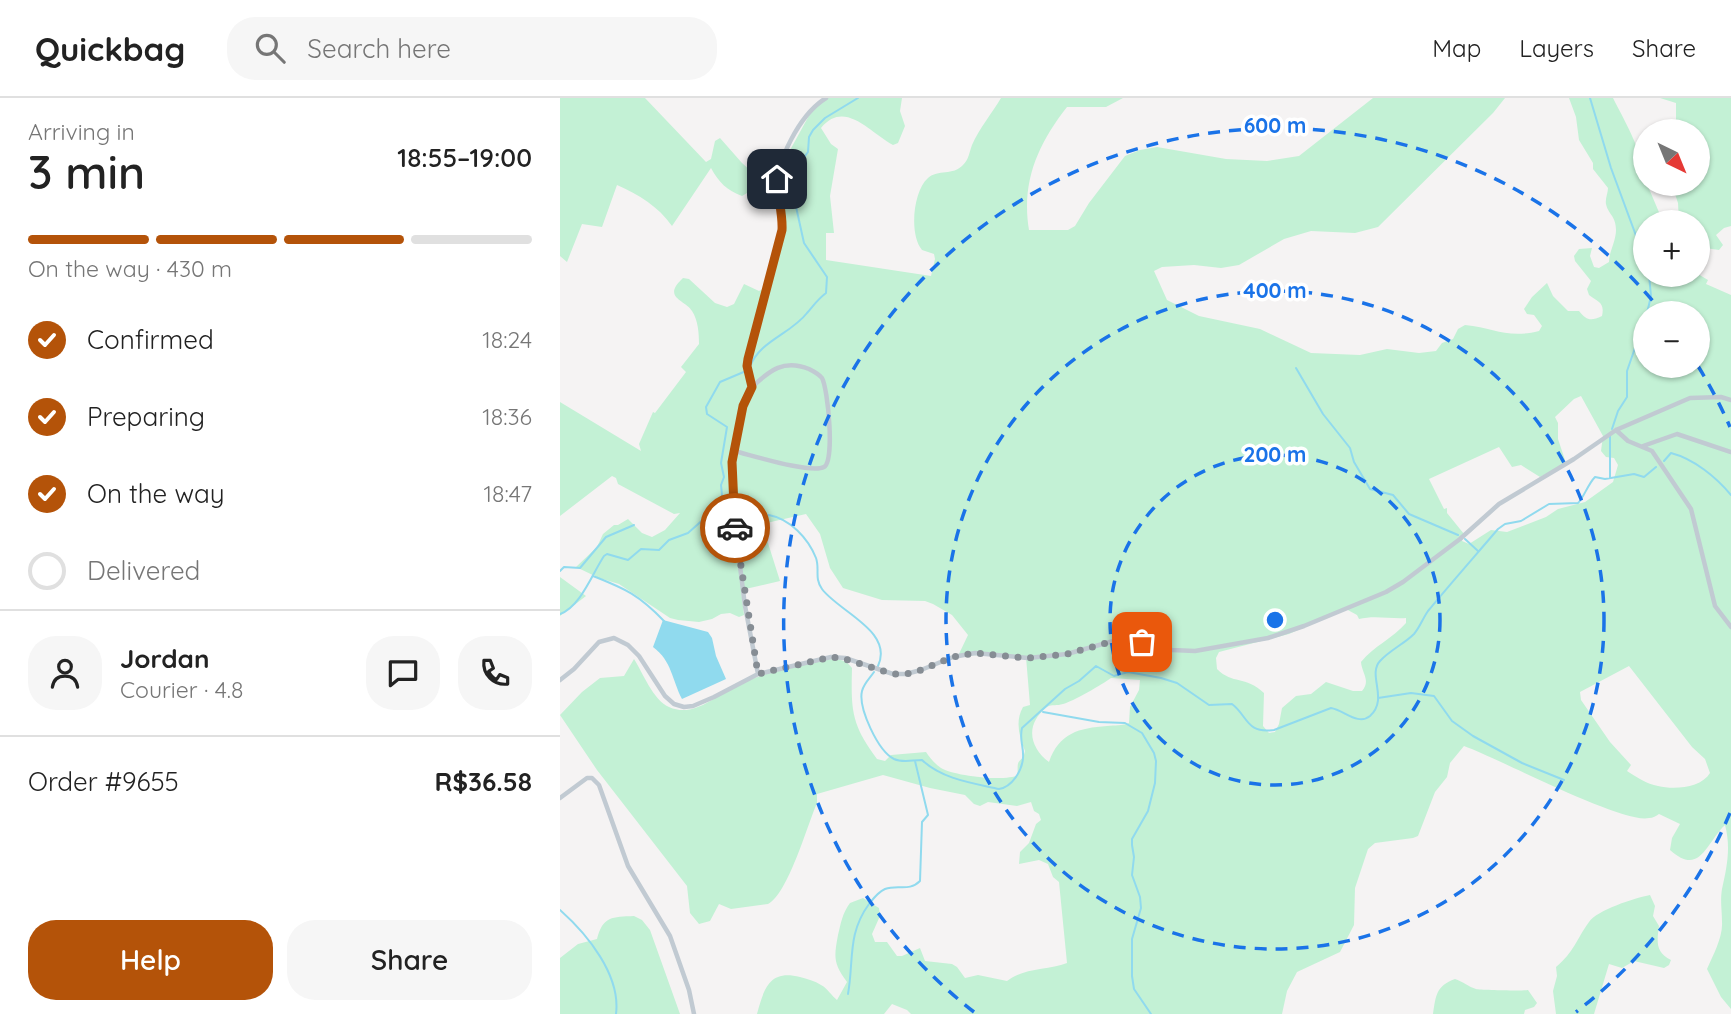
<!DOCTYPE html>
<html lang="en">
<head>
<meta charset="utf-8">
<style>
	body { margin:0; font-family:Quicksand,sans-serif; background:#f6f6f6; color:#222; height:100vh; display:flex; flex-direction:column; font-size:26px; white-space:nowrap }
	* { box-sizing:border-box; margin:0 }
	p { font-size:23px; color:#767676 }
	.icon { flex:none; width:38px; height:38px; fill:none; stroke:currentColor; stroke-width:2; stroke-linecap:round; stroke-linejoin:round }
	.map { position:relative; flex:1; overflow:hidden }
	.sheet { display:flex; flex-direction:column; background:#fff; width:560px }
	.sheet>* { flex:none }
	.needle { width:46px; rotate:137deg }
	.tools { position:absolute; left:1073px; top:21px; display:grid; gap:14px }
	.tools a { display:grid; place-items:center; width:77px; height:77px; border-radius:50%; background:#fff; box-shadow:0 2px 5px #0004; font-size:35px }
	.pin { position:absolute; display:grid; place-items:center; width:60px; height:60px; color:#fff; margin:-30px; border-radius:14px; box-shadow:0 4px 10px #0006 }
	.courier { position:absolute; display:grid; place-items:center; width:70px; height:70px; margin:-35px; border:5px solid #b45309; border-radius:50%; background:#fff; color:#222; box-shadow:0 2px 9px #0007 }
	.headline em { font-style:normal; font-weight:600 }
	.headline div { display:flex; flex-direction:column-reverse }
	.headline { display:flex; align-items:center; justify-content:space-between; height:119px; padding:0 28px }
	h1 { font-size:46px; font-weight:600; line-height:52px }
	.bar { display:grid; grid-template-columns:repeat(4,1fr); gap:10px 7px; align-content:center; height:84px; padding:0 28px }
	.bar i { height:9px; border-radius:5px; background:#e0e0e0 }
	.bar .selected { background:#b45309 }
	.bar p { grid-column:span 4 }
	.line { display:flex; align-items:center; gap:18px; padding:0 28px; border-top:2px solid #e0e0e0 }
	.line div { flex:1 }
	.round { display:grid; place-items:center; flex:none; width:74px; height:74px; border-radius:28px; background:#f6f6f6 }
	ol { padding:0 28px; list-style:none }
	li { display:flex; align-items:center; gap:21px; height:77px }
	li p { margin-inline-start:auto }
	li .icon { padding:7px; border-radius:50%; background:#b45309; color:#fff; stroke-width:4 }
	li:last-child { color:#767676 }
	li i { width:38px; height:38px; border:4px solid #e0e0e0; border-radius:50% }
	.primary-button { display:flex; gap:14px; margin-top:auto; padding:14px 28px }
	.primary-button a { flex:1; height:80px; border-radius:28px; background:#b45309; color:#fff; font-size:28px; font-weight:600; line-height:80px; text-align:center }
	.primary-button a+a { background:#f6f6f6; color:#222 }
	header { display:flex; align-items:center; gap:42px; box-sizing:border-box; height:98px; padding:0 35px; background:#fff; border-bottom:2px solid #e0e0e0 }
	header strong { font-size:33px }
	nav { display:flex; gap:38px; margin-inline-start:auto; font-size:24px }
	.search { width:490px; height:63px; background:#f6f6f6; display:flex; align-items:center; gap:18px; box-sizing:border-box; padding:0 24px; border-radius:28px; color:#767676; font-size:26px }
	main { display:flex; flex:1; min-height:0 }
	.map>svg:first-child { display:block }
</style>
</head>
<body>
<header>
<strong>Quickbag</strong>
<div class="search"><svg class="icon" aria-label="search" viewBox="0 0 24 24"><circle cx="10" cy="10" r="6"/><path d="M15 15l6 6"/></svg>Search here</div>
<nav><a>Map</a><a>Layers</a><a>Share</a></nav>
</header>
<main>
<section class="sheet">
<div class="headline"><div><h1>3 min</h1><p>Arriving in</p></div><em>18:55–19:00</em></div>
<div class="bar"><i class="selected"></i><i class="selected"></i><i class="selected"></i><i></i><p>On the way · 430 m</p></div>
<ol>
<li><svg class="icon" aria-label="check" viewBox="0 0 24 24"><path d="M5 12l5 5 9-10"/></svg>Confirmed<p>18:24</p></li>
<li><svg class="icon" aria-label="check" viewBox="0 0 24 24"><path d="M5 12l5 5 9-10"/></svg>Preparing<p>18:36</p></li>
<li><svg class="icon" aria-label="check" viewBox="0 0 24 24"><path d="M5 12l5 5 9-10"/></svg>On the way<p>18:47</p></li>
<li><i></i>Delivered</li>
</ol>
<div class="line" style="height:126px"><a class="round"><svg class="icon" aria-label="person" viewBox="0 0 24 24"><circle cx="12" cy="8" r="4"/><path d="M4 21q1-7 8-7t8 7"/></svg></a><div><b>Jordan</b><p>Courier · 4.8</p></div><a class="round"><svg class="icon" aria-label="chat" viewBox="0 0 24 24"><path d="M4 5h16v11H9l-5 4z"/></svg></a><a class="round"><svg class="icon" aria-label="phone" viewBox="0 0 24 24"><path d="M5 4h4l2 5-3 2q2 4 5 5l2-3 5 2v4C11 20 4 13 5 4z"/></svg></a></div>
<div class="line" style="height:91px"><div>Order #9655</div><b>R$36.58</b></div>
<div class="primary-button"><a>Help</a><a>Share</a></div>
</section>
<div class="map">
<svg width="1171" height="916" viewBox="0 0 1171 916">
	<rect width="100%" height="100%" fill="#f5f3f3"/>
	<path fill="#c3f1d5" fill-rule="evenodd" d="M 0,0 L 85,0 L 146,64 L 151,61 L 155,43 L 160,40 L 182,65 L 204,85 L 182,98 C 167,92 159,85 151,70 L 112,128 C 98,108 79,97 57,87 L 42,129 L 22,126 L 7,164 L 0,158 Z
		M 266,0 L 342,0 L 340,13 L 345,28 L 338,45 L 333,47 C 310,35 285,1 261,30 L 271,46 L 278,51 L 270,98 L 274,135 L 266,135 L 266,162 L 371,178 L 375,161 L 374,156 L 362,152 C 349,137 353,93 368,80 C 378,71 393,78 403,67 C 409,61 409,55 412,47 C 419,31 432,15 441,0 L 563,0 L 546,9 L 507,9 C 478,46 461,84 469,132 L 508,132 L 515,128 L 529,105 L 565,58 L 580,52 L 597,49 L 666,61 L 707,63 L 739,58 L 813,0 L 945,0 L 933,15 L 818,129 L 795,135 L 751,133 L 724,141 L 679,167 L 661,170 L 634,167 L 602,169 L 594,173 L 607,202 L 639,218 L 700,231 L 751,255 L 800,257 L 827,251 L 859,255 L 876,253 L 882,245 L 893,241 L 898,231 L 905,227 C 935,230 947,241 979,233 L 982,228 L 974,217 L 967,216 L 964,211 L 972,199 L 987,185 L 993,198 L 1008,213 L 1019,213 C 1027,223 1031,223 1042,218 C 1045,204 1038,204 1029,197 L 1027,191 L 1031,183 L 1015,163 L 1014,158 L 1019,151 L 1032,150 L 1030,158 L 1034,169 L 1039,170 L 1049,164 C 1049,154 1056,143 1056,132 C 1056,118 1048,116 1046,106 C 1045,101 1048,95 1048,90 L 1033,71 L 1033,65 L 1019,42 L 1016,19 L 1009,0 L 1053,0 C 1066,26 1085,57 1085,86 L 1087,86 L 1101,119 L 1102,124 L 1085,124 L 1085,177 L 1122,177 L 1127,180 L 1138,176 L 1148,182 L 1146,186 L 1171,197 L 1171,911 L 1161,899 L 1147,871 C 1153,857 1163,839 1162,824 C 1162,812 1160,803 1162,791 C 1167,769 1171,749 1165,727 C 1146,745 1140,779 1110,752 L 1112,740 L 1120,726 L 1099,716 C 1096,718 1093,720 1089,720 C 1062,726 940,661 904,648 L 890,665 L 887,679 L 875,694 L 858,738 L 853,740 L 815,745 L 808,751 L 795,790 L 794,827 L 780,854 L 737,874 L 727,893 L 722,916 L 351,916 L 347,912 L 332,906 L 324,916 L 197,916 C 204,891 209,871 240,879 C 247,881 255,883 261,887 C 267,890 272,898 277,902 L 287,884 C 273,865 274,859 278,837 C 281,825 282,816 290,805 L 303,800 L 319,810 L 320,818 L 312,836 L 315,844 L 327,844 L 337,858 L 342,858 L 360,850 L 365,863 L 392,866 L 397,869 L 405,880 L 418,877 L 447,883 C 463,870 488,872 507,865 L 499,784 L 493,779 L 488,766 L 479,762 L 459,766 L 460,754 L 469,745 L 476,726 L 481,722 L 479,716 L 474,713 L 471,704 L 457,708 L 428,704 L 420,708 L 414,706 L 405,697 L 370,690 L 323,677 L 257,696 L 257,705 C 247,728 228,796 208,806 L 171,811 L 159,806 L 150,823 L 139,826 L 130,815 L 127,788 L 37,672 L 0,617 L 22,594 L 40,580 L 64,578 L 74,561 C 83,575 93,602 109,609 C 133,620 154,599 174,589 C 198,577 247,562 274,561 C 281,561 288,564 292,570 C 291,612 291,626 317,661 L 325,663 L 331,657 L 366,654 C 370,660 375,666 381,670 C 394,678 445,684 458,677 C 456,657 462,667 465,653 C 459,638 455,623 463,609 L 470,607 L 466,559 L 446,556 L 398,558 L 408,537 L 392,517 L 373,506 L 365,503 L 322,502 L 283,490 L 270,470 L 260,436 L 246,416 L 202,426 L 220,483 L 181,492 L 184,517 L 179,519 L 170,515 L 161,516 L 152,521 L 139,524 L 118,522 L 110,520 L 59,486 L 39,480 L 16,469 L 37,449 L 43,436 L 54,427 L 58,427 L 68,421 L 82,435 L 92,439 L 105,432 L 120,415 L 114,416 L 58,386 L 56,380 L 52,378 L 0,418 L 0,304 L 81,353 L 79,346 L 93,314 L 95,315 L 126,274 L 121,269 L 139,246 C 139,235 138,222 132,213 C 126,202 101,200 123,180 L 129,181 L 155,205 L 167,209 L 174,206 L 184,186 L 199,193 L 203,191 L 220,126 L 218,93 L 223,65 L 252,12 ZM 1085,215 L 1138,215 L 1138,268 L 1085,268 ZM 1021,298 L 1043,338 L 1041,353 L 1046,359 L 1054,360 L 1058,367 L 1053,384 L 1025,404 L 998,411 L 986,419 L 947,434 L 931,432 L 909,446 L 902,443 L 904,436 L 887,415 L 887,410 L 884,411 L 869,381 L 939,349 L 952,369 L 961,367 L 980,379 L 1006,365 L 998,341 L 998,325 L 995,319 L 1014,301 ZM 786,511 L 797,517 L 799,521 C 814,517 830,521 846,520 L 846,525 C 833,540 814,548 801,564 C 802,576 811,582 802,593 L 793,593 L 766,584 L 751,596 L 736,598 L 722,610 L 719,626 L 715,634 L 709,635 L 703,628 L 704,595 C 685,577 673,587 657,571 L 656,560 L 659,554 L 729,536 ZM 1069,568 L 1132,649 L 1145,661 L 1150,675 C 1141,690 1114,692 1098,688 C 1087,686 1076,679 1067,673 L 1071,667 L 1050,644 L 1021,602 L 1020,594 ZM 551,580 L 580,582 L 579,592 L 570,609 L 569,625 C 562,628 555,627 547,628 C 519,630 499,635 489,664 C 469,649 465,626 487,609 C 492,606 497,608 503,606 C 512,604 543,586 551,580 Z
		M 1100,0 L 1171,0 L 1171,128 L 1164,130 L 1156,137 L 1163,147 L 1159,152 L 1138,149 L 1138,124 L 1119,124 L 1118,105 L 1115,96 L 1101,90 L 1098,86 L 1138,86 L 1138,33 L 1121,31 L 1116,26 L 1116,5 Z
		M 0,479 L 26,498 L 0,518 Z
		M 1090,797 L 1095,808 L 1093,818 L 1099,828 C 1097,843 1095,854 1111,862 L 1109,867 L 1104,870 L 1074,863 L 1062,870 L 1049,866 L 1034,916 L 996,916 L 993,893 L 997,878 L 996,869 C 1014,854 1016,842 1029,824 C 1037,812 1075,800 1090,797 Z
		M 74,818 L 82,822 L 90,832 L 120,916 L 0,916 L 0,860 L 18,846 L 37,841 C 43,818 52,819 74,818 Z
		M 895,881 C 902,883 909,889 916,891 C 920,892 963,893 968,892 L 977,905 L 974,909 L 965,912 L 964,916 L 873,916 C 876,897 876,888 895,881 Z"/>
	<path fill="#90daee" d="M 103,522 L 148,534 L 152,540 L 156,558 L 166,581 L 122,601 C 112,582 112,563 93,549 Z"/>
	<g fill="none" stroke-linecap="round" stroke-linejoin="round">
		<path stroke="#90daee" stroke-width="2" d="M 1030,0 L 1051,70 L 1085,162
			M 1087,215 L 1091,198 L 1089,177
			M 190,269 C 199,243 231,236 247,215 C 254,207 257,202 266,195 L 267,179 L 244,145 L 231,86 L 236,70 L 248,54 L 249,39 L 253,32 L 265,20 L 298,0
			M 736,270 L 763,316 L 790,350 L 794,364 L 810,391 L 833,397 L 849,416 L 898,437
			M 1052,331 L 1058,313 L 1067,299 L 1067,273 L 1085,221
			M 1050,338 L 1050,380
			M 1104,363 L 1111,355 C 1134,361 1156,379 1171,397
			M 164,417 L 161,387 L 164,379 L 161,365 L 167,329 L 147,316 L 146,309 L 160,284 L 186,273
			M 905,441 L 918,453
			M 0,473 L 4,469 L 20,470 L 46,439 L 74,427
			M 33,478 C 66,491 79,497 104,523
			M 0,516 C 21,508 32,476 44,458 L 47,456 L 68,462 L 81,451 L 99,452 L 109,442 L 128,435 L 146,419 L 181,416 L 202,420 L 209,417 C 230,421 248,440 256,460 C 260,471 254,480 262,491 C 279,514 334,533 318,568
			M 314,574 C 310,580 304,585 302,593 C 298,610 318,653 334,661 C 343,665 352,662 362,662 C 382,681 412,685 439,691 C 452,689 462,673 463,660 C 464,649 459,641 462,630 L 505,591 L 519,583 L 536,568 L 554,578 L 568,574 L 601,580 L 617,585 L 649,607 L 672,606 C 688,618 686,636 714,632 L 771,610 C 784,612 798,628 810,618 C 829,601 807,577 820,563 C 830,552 844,546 854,536 C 860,529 863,520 868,513 C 891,485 915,458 938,431 L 945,426 L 961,423 L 989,406 L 1018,405 C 1023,401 1028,386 1035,379 L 1045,381 L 1074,376 L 1084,379 L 1096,369
			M 818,600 L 851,595 L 874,598 L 892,623 L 913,638 L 962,665 L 1004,682
			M 483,614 L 539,624 L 565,625 L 582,635 L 594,655 L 596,663 L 595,685 L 588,713 L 572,741 L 572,747 L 574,759 L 572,777 L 580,799 L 581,810 L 572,841 L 572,878 L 574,891 L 591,916
			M 0,812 C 27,836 61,877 56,916
			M 288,896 C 294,863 287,836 309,806 C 313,801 318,794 325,791 C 338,786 349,794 360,783 L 362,724 L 368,717 L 355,663"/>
		<path stroke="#c1cad2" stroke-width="4.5" d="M 1056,332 L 1068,343 L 1092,353 L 1131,411 L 1155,508 L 1171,529
			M 1083,348 L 1117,336 L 1171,354
			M 174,353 C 191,357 251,376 264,369 C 275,363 268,291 262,280 C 259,276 253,273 249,271 C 224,261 210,272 192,289
			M 198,576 L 185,508 L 172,404 L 172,364 L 177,331 L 183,308 L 192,289 L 187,268 L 188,261 L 222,132 C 223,119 217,107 217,94 C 215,64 240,16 266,0
			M 0,582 L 14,571 L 39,544 L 54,540 L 68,547 L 79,558 L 105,598 L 114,606 L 124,609 L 133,608 L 154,599 L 198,576 L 271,559 L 285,560 L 333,576 L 346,576 L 361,572 L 393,559 L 415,555 L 468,560 L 507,556 L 557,542 L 570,542 L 612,552 L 635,553 L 708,540 L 744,528 L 826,494 L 843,484 L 900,441 L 939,406 L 1014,361 L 1056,332 L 1130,300 L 1161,299 L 1171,302
			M 0,700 L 27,680 L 32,680 L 39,687 L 68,768 L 110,838 L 129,892 L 134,916"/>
	</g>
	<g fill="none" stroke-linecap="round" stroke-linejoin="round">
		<path stroke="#868d94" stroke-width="7" stroke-dasharray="0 12.6" d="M 175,430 L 198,576 L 271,559 L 285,561 L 333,576 L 346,576 L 361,572 L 393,559 L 415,555 L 467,560 L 507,556 L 557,542 L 582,544"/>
		<path stroke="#b45309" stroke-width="9" d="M 175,430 L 172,364 L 183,308 L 192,289 L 187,268 L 188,261 L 222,132 C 223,115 217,98 217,81"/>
	</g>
	<g fill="none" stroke="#1a73e8" stroke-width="3.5" stroke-dasharray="12 9">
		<circle cx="715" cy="522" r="165"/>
		<circle cx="715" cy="522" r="329"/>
		<path d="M1170 715A494 494 0 0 1 1016 914M414 914A494 494 0 1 1 1102 214M1138 268A494 494 0 0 1 1170 329"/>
	</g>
	<circle cx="715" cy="522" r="10" fill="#1a73e8" stroke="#fff" stroke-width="3.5"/>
	<g font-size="21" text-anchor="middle" font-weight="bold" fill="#1a73e8" stroke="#fff" stroke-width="7" stroke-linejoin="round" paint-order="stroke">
		<text x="715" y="35">600 m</text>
		<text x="715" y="200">400 m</text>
		<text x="715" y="364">200 m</text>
	</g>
</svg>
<div class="tools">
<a><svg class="needle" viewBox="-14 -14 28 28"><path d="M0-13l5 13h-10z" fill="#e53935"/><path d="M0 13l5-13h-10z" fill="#767676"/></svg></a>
<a>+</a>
<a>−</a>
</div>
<div class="pin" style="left:582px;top:544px;background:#ea580c"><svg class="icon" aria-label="bag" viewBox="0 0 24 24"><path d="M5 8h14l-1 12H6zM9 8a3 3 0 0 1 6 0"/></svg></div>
<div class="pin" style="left:217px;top:81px;background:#1f2937"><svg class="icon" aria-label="home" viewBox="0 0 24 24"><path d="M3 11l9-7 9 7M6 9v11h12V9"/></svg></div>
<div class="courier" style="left:175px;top:430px"><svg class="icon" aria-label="car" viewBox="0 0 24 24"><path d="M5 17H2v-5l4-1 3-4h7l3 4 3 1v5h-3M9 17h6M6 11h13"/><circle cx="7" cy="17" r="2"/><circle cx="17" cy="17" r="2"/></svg></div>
</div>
</main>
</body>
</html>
